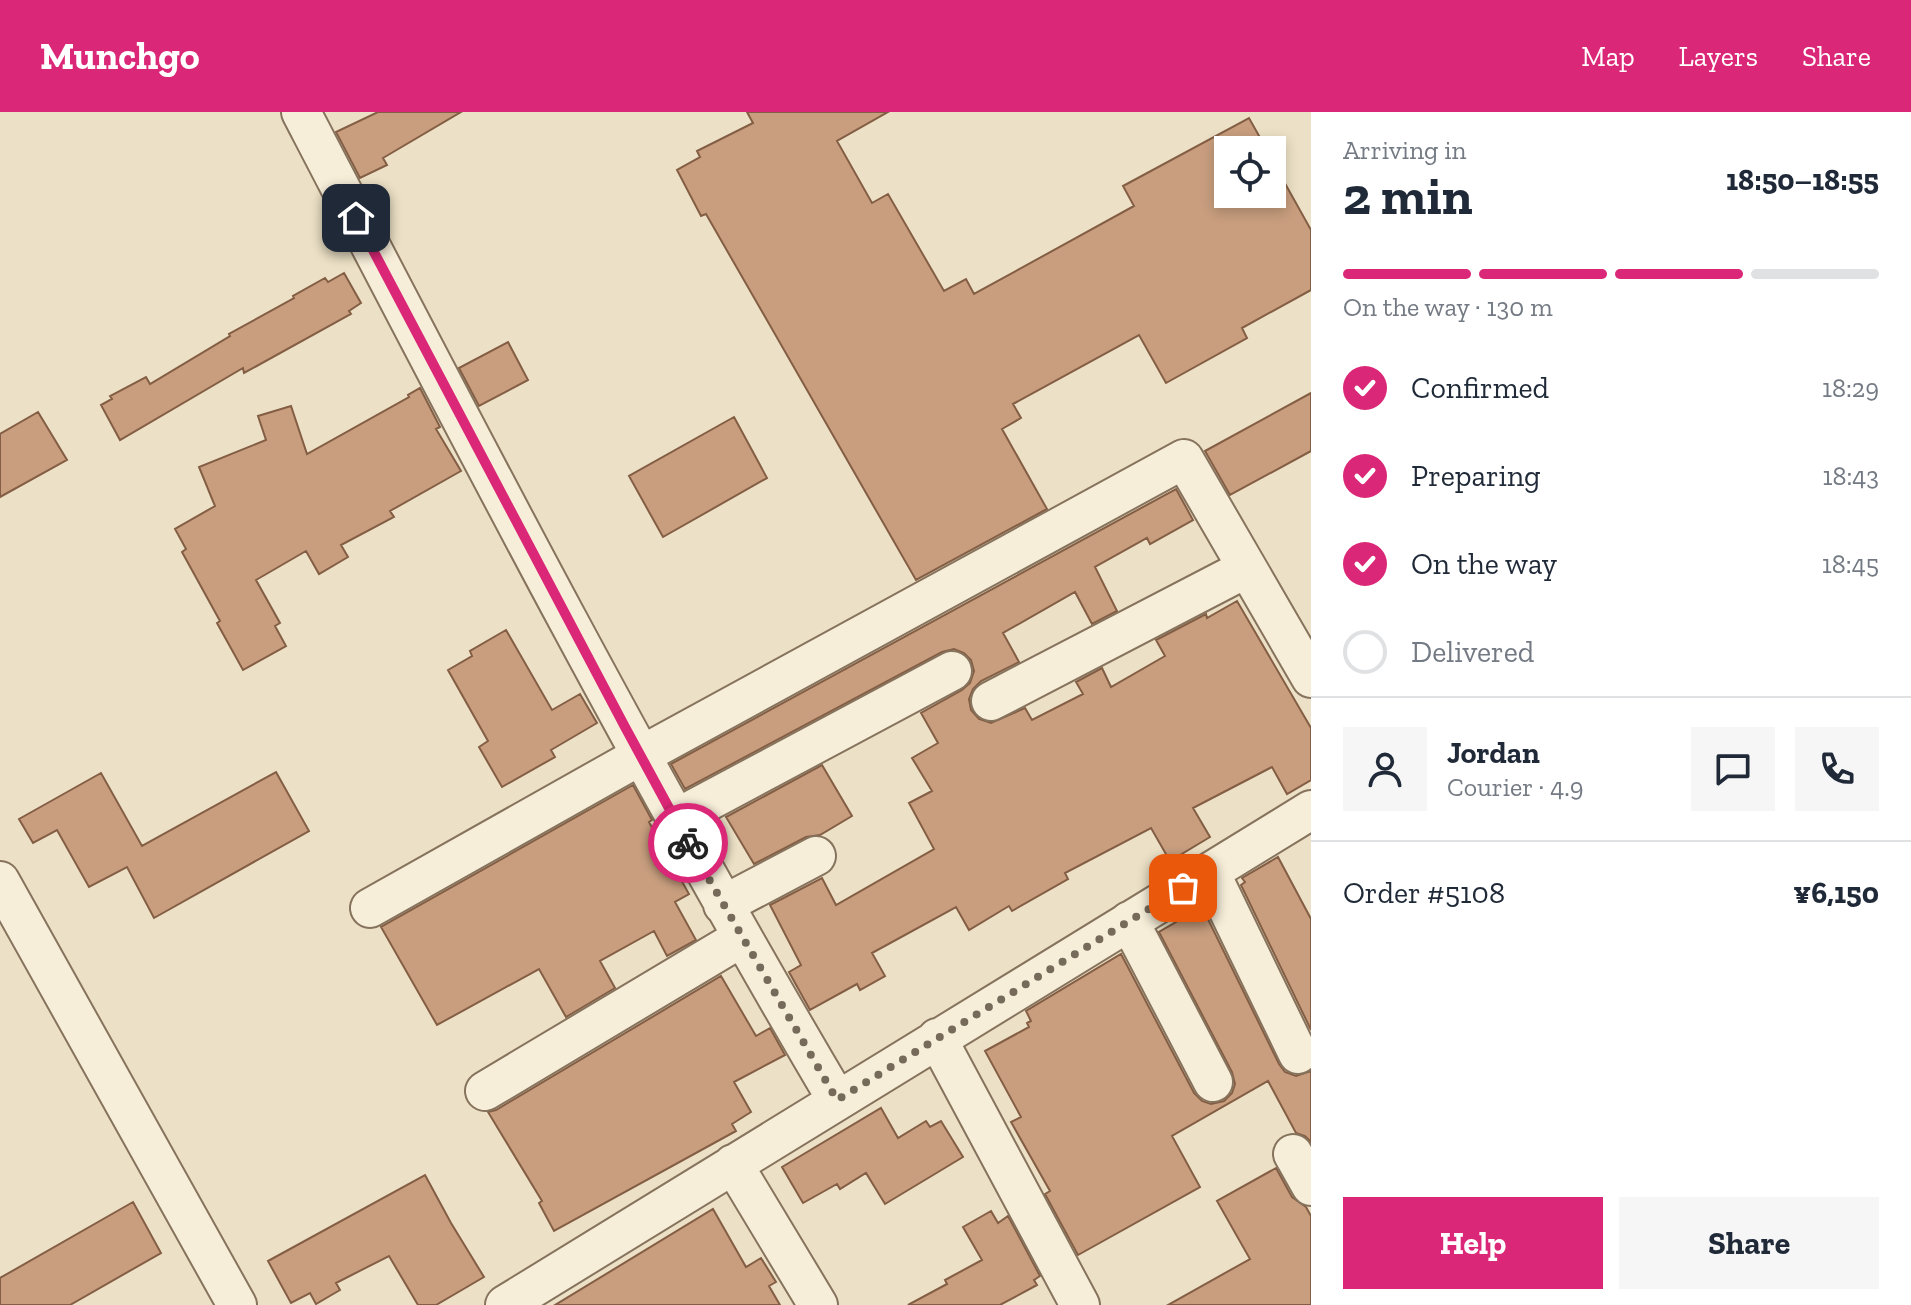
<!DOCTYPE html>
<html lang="en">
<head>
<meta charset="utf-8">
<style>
	body { margin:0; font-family:"Zilla Slab",serif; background:#f6f6f7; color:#1f2937; height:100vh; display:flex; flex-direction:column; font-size:30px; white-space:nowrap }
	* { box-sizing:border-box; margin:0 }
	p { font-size:26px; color:#747a83 }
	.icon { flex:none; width:44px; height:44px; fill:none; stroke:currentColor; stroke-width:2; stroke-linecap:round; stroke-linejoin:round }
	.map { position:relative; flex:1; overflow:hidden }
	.drawer { display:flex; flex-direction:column; background:#fff; width:600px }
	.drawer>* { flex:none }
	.buttons { position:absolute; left:1214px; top:24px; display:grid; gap:16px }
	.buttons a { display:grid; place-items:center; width:72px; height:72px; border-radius:0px; background:#fff; box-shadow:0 4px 12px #0003; font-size:40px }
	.pin { position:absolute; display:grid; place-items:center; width:68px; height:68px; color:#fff; margin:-34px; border-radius:16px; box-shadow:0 4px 12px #0006 }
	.courier { position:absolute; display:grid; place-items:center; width:80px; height:80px; margin:-40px; border:6px solid #db2777; border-radius:50%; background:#fff; color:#222; box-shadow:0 2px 10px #0007 }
	.summary em { font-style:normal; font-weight:700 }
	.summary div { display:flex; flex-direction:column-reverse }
	.summary { display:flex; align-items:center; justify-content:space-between; height:136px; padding:0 32px }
	h1 { font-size:52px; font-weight:700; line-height:60px }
	.bar { display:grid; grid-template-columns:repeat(4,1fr); gap:12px 8px; align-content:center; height:96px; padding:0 32px }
	.bar i { height:10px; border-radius:6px; background:#e0e1e3 }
	.bar .active { background:#db2777 }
	.bar p { grid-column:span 4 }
	.line { display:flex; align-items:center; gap:20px; padding:0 32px; border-top:2px solid #e0e1e3 }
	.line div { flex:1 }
	.round { display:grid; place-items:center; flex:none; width:84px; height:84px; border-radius:0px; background:#f6f6f7 }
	ol { padding:0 32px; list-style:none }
	li { display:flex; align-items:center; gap:24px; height:88px }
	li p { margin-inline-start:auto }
	li .icon { padding:8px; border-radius:50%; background:#db2777; color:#fff; stroke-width:4 }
	li:last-child { color:#747a83 }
	li i { width:44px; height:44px; border:4px solid #e0e1e3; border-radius:50% }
	.button { display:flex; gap:16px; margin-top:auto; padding:16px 32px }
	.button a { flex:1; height:92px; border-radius:0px; background:#db2777; color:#fff; font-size:32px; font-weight:700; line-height:92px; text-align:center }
	.button a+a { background:#f6f6f7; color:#1f2937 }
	header { display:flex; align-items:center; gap:48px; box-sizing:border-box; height:112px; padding:0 40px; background:#db2777; color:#fff }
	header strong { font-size:38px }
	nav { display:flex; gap:44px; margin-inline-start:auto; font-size:28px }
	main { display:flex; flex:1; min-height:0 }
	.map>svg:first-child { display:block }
</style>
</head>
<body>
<header>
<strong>Munchgo</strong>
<nav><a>Map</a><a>Layers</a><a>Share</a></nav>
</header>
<main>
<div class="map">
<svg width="1311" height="1193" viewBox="0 0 1311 1193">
	<rect width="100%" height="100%" fill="#ece1c6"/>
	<path fill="#c89e7e" stroke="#845e44" stroke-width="2" d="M 378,0 L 461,0 L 383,46 L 387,53 L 360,66 L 336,20 Z
		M 747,0 L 888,0 L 837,29 L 872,91 L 888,82 L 944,179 L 966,167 L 974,182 L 1134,94 L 1123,74 L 1249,6 L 1267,38 L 1228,38 L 1228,82 L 1272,82 L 1272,48 L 1311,118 L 1311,178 L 1242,216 L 1247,226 L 1166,271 L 1139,223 L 1013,292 L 1021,306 L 1002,317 L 1047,397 L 916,468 L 706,102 L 701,104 L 677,58 L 700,45 L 697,39 L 753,11 Z
		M 344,161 L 361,191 L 349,199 L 351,202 L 244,261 L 243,256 L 120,328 L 101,293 L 112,287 L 110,284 L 146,265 L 150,272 L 230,224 L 229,222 L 294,186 L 293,184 L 325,166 L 328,170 Z
		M 508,230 L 528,268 L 479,294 L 459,256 Z
		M 420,276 L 440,315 L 436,317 L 461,359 L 390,399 L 394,405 L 341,433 L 348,445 L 319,462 L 306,439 L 256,468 L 280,511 L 275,514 L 286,534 L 243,558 L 217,511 L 220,509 L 182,440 L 186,437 L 175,417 L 215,394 L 199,355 L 266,328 L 258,304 L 291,294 L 307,342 L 409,285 L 408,283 Z
		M 1311,281 L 1311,339 L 1230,383 L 1205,339 Z
		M 38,300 L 67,348 L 0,385 L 0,322 Z
		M 734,305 L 767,366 L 663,425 L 629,364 Z
		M 1176,377 L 1193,408 L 1150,432 L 1147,426 L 1095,455 L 1117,499 L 1092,512 L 1075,480 L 1003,521 L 1019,550 L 981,569 L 973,577 L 969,587 L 971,598 L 979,607 L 991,611 L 1025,596 L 1032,608 L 1083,582 L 1076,570 L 1102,556 L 1111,575 L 1165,544 L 1156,528 L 1206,502 L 1207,506 L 1237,489 L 1311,616 L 1311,668 L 1287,682 L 1272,655 L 1193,696 L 1210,725 L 1170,749 L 1151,716 L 1065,761 L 1068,767 L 1012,799 L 1009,794 L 969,818 L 956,795 L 872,841 L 885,864 L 860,878 L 857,872 L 810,898 L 789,860 L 801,853 L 770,793 L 822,766 L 836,793 L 934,737 L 909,691 L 932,679 L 912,646 L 938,631 L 921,601 L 962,578 L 970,571 L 974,559 L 971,548 L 964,541 L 954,537 L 942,540 L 685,677 L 671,652 Z
		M 506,518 L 552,598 L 580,582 L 597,611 L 551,638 L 555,645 L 502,675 L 479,635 L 488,629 L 448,558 L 472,544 L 470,539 Z
		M 822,653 L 852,704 L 820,723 L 806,725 L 754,752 L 726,705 Z
		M 276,660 L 309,719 L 154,806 L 127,755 L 89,775 L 57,718 L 33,731 L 19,707 L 101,661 L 142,734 Z
		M 633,673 L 652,708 L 649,710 L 689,782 L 675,790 L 696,828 L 667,844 L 654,819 L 600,849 L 615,876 L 566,905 L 539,857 L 437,913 L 381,815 Z
		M 1278,745 L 1311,807 L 1311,918 L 1241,773 L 1245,770 L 1242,766 Z
		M 1202,795 L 1279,952 L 1285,960 L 1296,964 L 1311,959 L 1311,1030 L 1305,1024 L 1296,1021 L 1268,969 L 1172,1024 L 1200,1075 L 1078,1143 L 1045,1082 L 1050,1079 L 1011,1010 L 1021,1005 L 985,939 L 1029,915 L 1027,911 L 1031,909 L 1026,899 L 1121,842 L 1194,981 L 1202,989 L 1211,992 L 1224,989 L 1232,981 L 1235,972 L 1232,960 L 1159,820 Z
		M 721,864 L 756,924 L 770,916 L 785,943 L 734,970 L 751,1000 L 732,1012 L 736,1019 L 554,1119 L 539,1091 L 542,1089 L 488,1000 L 496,998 Z
		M 881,996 L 898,1026 L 926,1009 L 930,1015 L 941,1009 L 963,1045 L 885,1092 L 866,1061 L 840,1077 L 837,1072 L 803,1091 L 782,1055 Z
		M 1276,1056 L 1292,1085 L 1306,1095 L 1311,1104 L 1311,1193 L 1168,1193 L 1250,1147 L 1217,1089 Z
		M 425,1063 L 451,1111 L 484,1165 L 436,1193 L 418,1193 L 389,1144 L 336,1171 L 340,1178 L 316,1192 L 310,1181 L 291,1191 L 268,1149 Z
		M 133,1090 L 161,1141 L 70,1193 L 0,1193 L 0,1166 Z
		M 713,1097 L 746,1155 L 761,1146 L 776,1170 L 769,1174 L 780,1193 L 555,1193 Z
		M 991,1099 L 998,1111 L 1008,1104 L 1040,1164 L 1034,1168 L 1037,1173 L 1000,1193 L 908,1193 L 947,1172 L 945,1168 L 982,1148 L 963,1115 Z"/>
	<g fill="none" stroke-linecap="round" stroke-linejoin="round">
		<defs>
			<path id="minor" d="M 301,0 C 474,333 646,665 837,988
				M 991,589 L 1247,456
				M 675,707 L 952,559
				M 1210,760 L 1298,942
				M 0,769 L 237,1193
				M 723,793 L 816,744
				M 370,796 L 640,644 L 1184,347 L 1311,566
				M 1129,809 L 1213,970
				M 937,926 L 1080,1193
				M 485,979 L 741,826
				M 1293,1042 L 1311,1074
				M 733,1052 L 818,1193
				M 505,1193 L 1311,698"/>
		</defs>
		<use href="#minor" stroke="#86735d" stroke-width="42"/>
		<use href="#minor" stroke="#f7eed9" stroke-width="38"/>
	</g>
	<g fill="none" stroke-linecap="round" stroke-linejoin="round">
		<path stroke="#766b5a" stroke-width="8" stroke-dasharray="0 14.4" d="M 688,731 L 837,988 L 1183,776"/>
		<path stroke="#db2777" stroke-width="10" d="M 356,106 L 625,615 L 688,731"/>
	</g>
</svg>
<div class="buttons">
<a><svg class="icon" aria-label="locate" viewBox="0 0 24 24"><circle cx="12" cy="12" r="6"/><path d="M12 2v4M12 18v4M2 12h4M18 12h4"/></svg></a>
</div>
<div class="pin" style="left:1183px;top:776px;background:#ea580c"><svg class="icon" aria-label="bag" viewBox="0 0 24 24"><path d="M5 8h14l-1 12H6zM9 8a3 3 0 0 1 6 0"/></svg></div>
<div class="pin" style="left:356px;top:106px;background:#1f2937"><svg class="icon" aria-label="home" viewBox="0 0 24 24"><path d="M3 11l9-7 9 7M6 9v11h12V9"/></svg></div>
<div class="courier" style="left:688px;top:731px"><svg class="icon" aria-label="bike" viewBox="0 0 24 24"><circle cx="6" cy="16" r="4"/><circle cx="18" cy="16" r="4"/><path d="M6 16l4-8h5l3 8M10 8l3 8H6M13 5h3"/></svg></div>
</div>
<section class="drawer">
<div class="summary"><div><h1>2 min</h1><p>Arriving in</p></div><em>18:50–18:55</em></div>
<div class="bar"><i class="active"></i><i class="active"></i><i class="active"></i><i></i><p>On the way · 130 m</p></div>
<ol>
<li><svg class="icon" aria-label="check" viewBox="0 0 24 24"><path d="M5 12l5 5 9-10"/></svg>Confirmed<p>18:29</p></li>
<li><svg class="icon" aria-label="check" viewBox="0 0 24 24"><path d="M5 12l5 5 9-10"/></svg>Preparing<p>18:43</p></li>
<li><svg class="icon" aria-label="check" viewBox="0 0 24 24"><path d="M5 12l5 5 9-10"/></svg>On the way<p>18:45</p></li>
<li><i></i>Delivered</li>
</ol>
<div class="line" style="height:144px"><a class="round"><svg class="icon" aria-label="person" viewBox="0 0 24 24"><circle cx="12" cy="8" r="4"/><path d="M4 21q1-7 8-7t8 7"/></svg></a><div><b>Jordan</b><p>Courier · 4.9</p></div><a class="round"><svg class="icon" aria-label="chat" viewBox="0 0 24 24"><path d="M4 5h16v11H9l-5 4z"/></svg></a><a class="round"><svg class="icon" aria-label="phone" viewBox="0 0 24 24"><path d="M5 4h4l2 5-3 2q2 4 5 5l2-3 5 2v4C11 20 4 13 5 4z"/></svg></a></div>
<div class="line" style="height:104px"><div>Order #5108</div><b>¥6,150</b></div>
<div class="button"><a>Help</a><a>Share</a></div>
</section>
</main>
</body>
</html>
